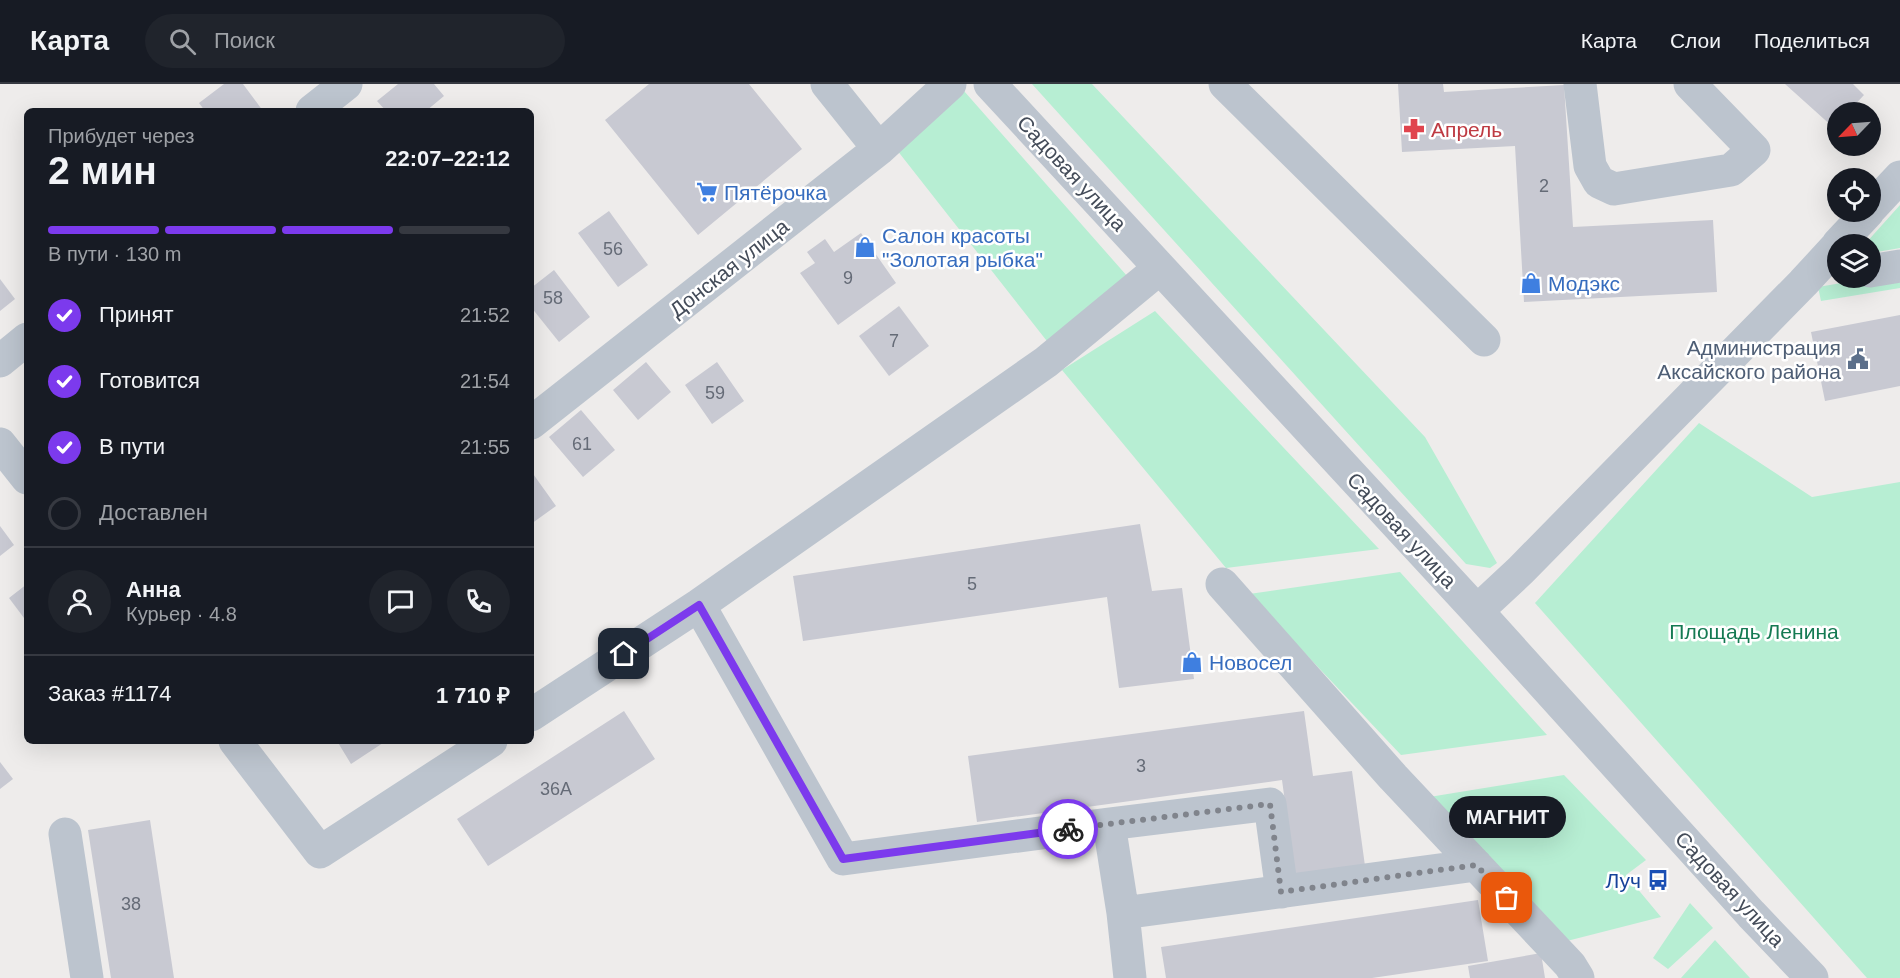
<!DOCTYPE html>
<html lang="ru">
<head>
<meta charset="utf-8">
<style>
	body { margin:0; font-family:Arial,sans-serif; background:#20242c; color:#f1f3f6; height:100vh; display:flex; flex-direction:column; font-size:22px; white-space:nowrap }
	* { box-sizing:border-box; margin:0 }
	p { font-size:20px; color:#9ea1a6 }
	.icon { flex:none; width:33px; height:33px; fill:none; stroke:currentColor; stroke-width:2; stroke-linecap:round; stroke-linejoin:round }
	.map { position:relative; flex:1; overflow:hidden }
	.panel { position:absolute; left:24px; top:24px; width:510px; height:636px; display:flex; flex-direction:column; background:#171b24; border-radius:9px; box-shadow:0 6px 24px #0002 }
	.panel>* { flex:none }
	.needle { width:39px; rotate:245deg }
	.controls { position:absolute; left:1827px; top:18px; display:grid; gap:12px }
	.controls a { display:grid; place-items:center; width:54px; height:54px; border-radius:50%; background:#171b24; box-shadow:0 6px 24px #0002; font-size:30px }
	.pin { position:absolute; display:grid; place-items:center; width:51px; height:51px; color:#fff; margin:-26px; border-radius:12px; box-shadow:0 3px 9px #0006 }
	.courier { position:absolute; display:grid; place-items:center; width:60px; height:60px; margin:-30px; border:4px solid #7c3aed; border-radius:50%; background:#fff; color:#222; box-shadow:0 2px 8px #0007 }
	.bubble { position:absolute; height:42px; border-radius:21px; background:#171b24; box-shadow:0 6px 24px #0002; font-size:20px; font-weight:600; line-height:42px; text-align:center }
	.head em { font-style:normal; font-weight:600 }
	.head div { display:flex; flex-direction:column-reverse }
	.head { display:flex; align-items:center; justify-content:space-between; height:102px; padding:0 24px }
	h1 { font-size:39px; font-weight:600; line-height:45px }
	.bar { display:grid; grid-template-columns:repeat(4,1fr); gap:9px 6px; align-content:center; height:72px; padding:0 24px }
	.bar i { height:8px; border-radius:4px; background:#363941 }
	.bar .selected { background:#7c3aed }
	.bar p { grid-column:span 4 }
	.line { display:flex; align-items:center; gap:15px; padding:0 24px; border-top:2px solid #363941 }
	.line div { flex:1 }
	.round { display:grid; place-items:center; flex:none; width:63px; height:63px; border-radius:32px; background:#20242c }
	ol { padding:0 24px; list-style:none }
	li { display:flex; align-items:center; gap:18px; height:66px }
	li p { margin-inline-start:auto }
	li .icon { padding:6px; border-radius:50%; background:#7c3aed; color:#fff; stroke-width:4 }
	li:last-child { color:#9ea1a6 }
	li i { width:33px; height:33px; border:3px solid #363941; border-radius:50% }
	header { display:flex; align-items:center; gap:36px; box-sizing:border-box; height:84px; padding:0 30px; background:#171b24; border-bottom:2px solid #363941 }
	header strong { font-size:28px }
	nav { display:flex; gap:33px; margin-inline-start:auto; font-size:21px }
	.search { width:420px; height:54px; background:#20242c; display:flex; align-items:center; gap:15px; box-sizing:border-box; padding:0 21px; border-radius:33px; color:#9ea1a6; font-size:22px }
	.map>svg:first-child { display:block }
</style>
</head>
<body>
<header>
<strong>Карта</strong>
<div class="search"><svg class="icon" aria-label="search" viewBox="0 0 24 24"><circle cx="10" cy="10" r="6"/><path d="M15 15l6 6"/></svg>Поиск</div>
<nav><a>Карта</a><a>Слои</a><a>Поделиться</a></nav>
</header>
<div class="map">
<svg width="1900" height="894" viewBox="0 0 1900 894">
	<rect width="100%" height="100%" fill="#eeeceb"/>
	<path fill="#b7eed3" d="M 1032,0 L 1092,0 L 1425,353 L 1497,479 L 1490,484 L 1466,480 Z
		M 964,7 L 1135,201 L 1050,261 L 893,61 Z
		M 1900,121 L 1900,164 L 1871,169 L 1870,160 L 1865,160 Z
		M 1900,189 L 1900,204 L 1821,217 L 1818,203 Z
		M 1155,227 L 1379,465 L 1226,484 L 1062,286 Z
		M 1699,339 L 1812,413 L 1900,398 L 1900,894 L 1867,894 L 1535,519 Z
		M 1400,488 L 1547,651 L 1401,671 L 1249,510 Z
		M 1564,691 L 1646,776 L 1626,791 L 1661,833 L 1563,858 L 1423,714 Z
		M 1690,819 L 1713,844 L 1668,885 L 1653,874 Z
		M 1715,856 L 1750,894 L 1681,894 Z"/>
	<path fill="#c8c9d2" d="M 224,0 L 243,0 L 263,27 L 205,27 L 199,19 Z
		M 398,0 L 434,0 L 444,12 L 426,27 L 386,27 L 377,17 Z
		M 649,0 L 749,0 L 802,65 L 698,151 L 605,36 Z
		M 1398,0 L 1443,0 L 1444,8 L 1564,1 L 1573,143 L 1713,136 L 1717,208 L 1524,218 L 1515,62 L 1402,68 Z
		M 1785,0 L 1853,0 L 1864,11 L 1848,28 L 1838,28 L 1838,40 L 1834,44 Z
		M 609,127 L 648,181 L 618,203 L 578,149 Z
		M 861,149 L 896,199 L 838,241 L 800,189 L 815,179 L 807,168 L 825,155 L 834,168 Z
		M 554,186 L 590,233 L 559,258 L 531,223 L 531,204 Z
		M 0,195 L 15,215 L 0,227 Z
		M 899,222 L 929,262 L 889,292 L 859,252 Z
		M 1900,231 L 1900,302 L 1825,317 L 1811,248 Z
		M 646,278 L 671,308 L 638,336 L 613,306 Z
		M 717,278 L 744,317 L 712,340 L 685,301 Z
		M 581,326 L 615,366 L 583,393 L 549,353 Z
		M 531,387 L 556,422 L 531,440 Z
		M 1140,440 L 1152,507 L 1182,504 L 1194,595 L 1119,604 L 1107,513 L 803,557 L 793,492 Z
		M 0,442 L 14,461 L 0,472 Z
		M 27,500 L 27,538 L 9,514 Z
		M 624,627 L 655,675 L 488,782 L 457,735 Z
		M 1304,627 L 1313,692 L 1352,687 L 1365,782 L 1295,792 L 1282,696 L 977,738 L 968,672 Z
		M 337,657 L 386,657 L 351,680 Z
		M 0,678 L 13,695 L 0,705 Z
		M 150,736 L 174,894 L 111,894 L 88,746 Z
		M 1478,816 L 1488,877 L 1372,894 L 1166,894 L 1161,863 Z
		M 1541,869 L 1545,894 L 1470,894 L 1468,882 Z"/>
	<g fill="none" stroke-linecap="round" stroke-linejoin="round">
		<path stroke="#bcc4ce" stroke-width="33" d="M 827,0 L 879,65
			M 990,0 L 1477,527 L 1751,830 L 1812,894
			M 1225,0 L 1484,256
			M 1580,0 L 1590,82 L 1599,98 L 1614,105 L 1731,86 L 1754,66 L 1690,0
			M 312,27 L 346,0
			M 1870,125 L 1900,93
			M 1838,160 L 1868,128
			M 1870,187 L 1900,182
			M 0,277 L 27,255
			M 531,339 L 879,65 L 950,0
			M 0,360 L 27,394
			M 1222,500 L 1393,693 L 1570,881 L 1578,894
			M 699,521 L 843,775 L 1109,740 L 1123,829 L 1476,781
			M 1477,527 L 1521,486 L 1803,199 L 1838,161
			M 531,631 L 699,521 L 1046,278 L 1160,184
			M 235,657 L 320,768 L 491,657
			M 1109,740 L 1270,720 L 1282,808
			M 65,750 L 87,894
			M 1123,829 L 1130,894"/>
	</g>
	<g fill="none" stroke-linecap="round" stroke-linejoin="round">
		<path stroke="#80848c" stroke-width="6" stroke-dasharray="0 10.8" d="M 1068,745 L 1270,720 L 1281,808 L 1476,781 L 1507,814"/>
		<path stroke="#7c3aed" stroke-width="8" d="M 624,570 L 699,521 L 843,775 L 1068,745"/>
	</g>
	<defs>
		<symbol id="pharmacy-bare" viewBox="-9 -9 18 18"><path d="M-2-6h4v4h4v4h-4v4h-4v-4h-4v-4h4Z" fill="#e0444e" stroke="#fff" stroke-width="2.5" paint-order="stroke"/></symbol>
		<symbol id="supermarket-bare" viewBox="-9 -9 18 18"><path d="M-6-5.5h2.5l.6 2H6L4.5 2H-2.5L-4.4-4H-6ZM-1.5 3.2a1.3 1.3 0 1 0 .1 0ZM3 3.2a1.3 1.3 0 1 0 .1 0Z" fill="#3f7fe0" stroke="#fff" stroke-width="2.5" paint-order="stroke"/></symbol>
		<symbol id="shop-bare" viewBox="-9 -9 18 18"><path d="M-5-2.5h2.3a2.7 3.5 0 0 1 5.4 0H5L5.5 6h-11ZM-1.5-2.5h3a1.5 2.3 0 0 0-3 0Z" fill="#3f7fe0" stroke="#fff" stroke-width="2.5" paint-order="stroke"/></symbol>
		<symbol id="civic-bare" viewBox="-9 -9 18 18"><path d="M-.6-6.5H3V-4.5H.6V-3L4-1V1h2V6H-6V1h2V-1L-.6-3ZM-1.2 2.5V6h2.4V2.5Z" fill="#5c6f8a" stroke="#fff" stroke-width="2.5" paint-order="stroke"/></symbol>
		<symbol id="bus-bare" viewBox="-9 -9 18 18"><path d="M-5-6H5V4H4V6H2V4H-2V6H-4V4H-5ZM-3.5-4V0h7V-4ZM-3.5 1.2v1.5H-2V1.2ZM2 1.2v1.5H3.5V1.2Z" fill="#1a4fb4" stroke="#fff" stroke-width="2.5" paint-order="stroke"/></symbol>
	</defs>
	<g fill-rule="evenodd">
		<use href="#pharmacy-bare" x="1399" y="30" width="30" height="30"/>
		<use href="#supermarket-bare" x="692" y="93" width="30" height="30"/>
		<use href="#shop-bare" x="850" y="148" width="30" height="30"/>
		<use href="#shop-bare" x="1516" y="184" width="30" height="30"/>
		<use href="#civic-bare" x="1843" y="260" width="30" height="30"/>
		<use href="#shop-bare" x="1177" y="563" width="30" height="30"/>
		<use href="#bus-bare" x="1643" y="781" width="30" height="30"/>
	</g>
	<g text-anchor="middle" dominant-baseline="central" stroke-width="5" stroke-linejoin="round" paint-order="stroke">
		<g font-size="18" fill="#656b77">
			<text x="1544" y="102">2</text>
			<text x="613" y="165">56</text>
			<text x="848" y="194">9</text>
			<text x="553" y="214">58</text>
			<text x="894" y="257">7</text>
			<text x="715" y="309">59</text>
			<text x="582" y="360">61</text>
			<text x="972" y="500">5</text>
			<text x="1141" y="682">3</text>
			<text x="556" y="705">36А</text>
			<text x="131" y="820">38</text>
		</g>
		<g font-size="21" fill="#be3a42" stroke="#fff" text-anchor="start">
			<text x="1431" y="45">Апрель</text>
		</g>
		<g font-size="21" fill="#444c59" stroke="#fff">
			<text transform="translate(1072 89) rotate(47)">Садовая улица</text>
			<text transform="translate(729 184) rotate(-38)">Донская улица</text>
			<text transform="translate(1402 446) rotate(47)">Садовая улица</text>
			<text transform="translate(1730 805) rotate(47)">Садовая улица</text>
		</g>
		<g font-size="21" fill="#366cbe" stroke="#fff" text-anchor="start">
			<text x="724" y="108">Пятёрочка</text>
			<text x="882" y="151">Салон красоты<tspan x="882" dy="24">"Золотая рыбка"</tspan></text>
			<text x="1548" y="199">Модэкс</text>
			<text x="1209" y="578">Новосел</text>
		</g>
		<g font-size="21" fill="#4e5e75" stroke="#fff" text-anchor="end">
			<text x="1841" y="263">Администрация<tspan x="1841" dy="24">Аксайского района</tspan></text>
		</g>
		<g font-size="21" fill="#157a53" stroke="#fff">
			<text x="1754" y="547">Площадь Ленина</text>
		</g>
		<g font-size="21" fill="#164399" stroke="#fff" text-anchor="end">
			<text x="1641" y="796">Луч</text>
		</g>
	</g>
</svg>
<div class="controls">
<a><svg class="needle" viewBox="-14 -14 28 28"><path d="M0-13l5 13h-10z" fill="#e53935"/><path d="M0 13l5-13h-10z" fill="#9ea1a6"/></svg></a>
<a><svg class="icon" aria-label="locate" viewBox="0 0 24 24"><circle cx="12" cy="12" r="6"/><path d="M12 2v4M12 18v4M2 12h4M18 12h4"/></svg></a>
<a><svg class="icon" aria-label="layers" viewBox="0 0 24 24"><path d="M12 4l9 5-9 5-9-5zM3 14l9 5 9-5"/></svg></a>
</div>
<div class="pin" style="left:1507px;top:814px;background:#ea580c"><svg class="icon" aria-label="bag" viewBox="0 0 24 24"><path d="M5 8h14l-1 12H6zM9 8a3 3 0 0 1 6 0"/></svg></div>
<div class="pin" style="left:624px;top:570px;background:#1f2937"><svg class="icon" aria-label="home" viewBox="0 0 24 24"><path d="M3 11l9-7 9 7M6 9v11h12V9"/></svg></div>
<div class="courier" style="left:1068px;top:745px"><svg class="icon" aria-label="bike" viewBox="0 0 24 24"><circle cx="6" cy="16" r="4"/><circle cx="18" cy="16" r="4"/><path d="M6 16l4-8h5l3 8M10 8l3 8H6M13 5h3"/></svg></div>
<div class="bubble" style="left:1449px;top:712px;width:117px">МАГНИТ</div>
<section class="panel">
<div class="head"><div><h1>2 мин</h1><p>Прибудет через</p></div><em>22:07–22:12</em></div>
<div class="bar"><i class="selected"></i><i class="selected"></i><i class="selected"></i><i></i><p>В пути · 130 m</p></div>
<ol>
<li><svg class="icon" aria-label="check" viewBox="0 0 24 24"><path d="M5 12l5 5 9-10"/></svg>Принят<p>21:52</p></li>
<li><svg class="icon" aria-label="check" viewBox="0 0 24 24"><path d="M5 12l5 5 9-10"/></svg>Готовится<p>21:54</p></li>
<li><svg class="icon" aria-label="check" viewBox="0 0 24 24"><path d="M5 12l5 5 9-10"/></svg>В пути<p>21:55</p></li>
<li><i></i>Доставлен</li>
</ol>
<div class="line" style="height:108px"><a class="round"><svg class="icon" aria-label="person" viewBox="0 0 24 24"><circle cx="12" cy="8" r="4"/><path d="M4 21q1-7 8-7t8 7"/></svg></a><div><b>Анна</b><p>Курьер · 4.8</p></div><a class="round"><svg class="icon" aria-label="chat" viewBox="0 0 24 24"><path d="M4 5h16v11H9l-5 4z"/></svg></a><a class="round"><svg class="icon" aria-label="phone" viewBox="0 0 24 24"><path d="M5 4h4l2 5-3 2q2 4 5 5l2-3 5 2v4C11 20 4 13 5 4z"/></svg></a></div>
<div class="line" style="height:78px"><div>Заказ #1174</div><b>1 710 ₽</b></div>
</section>
</div>
</body>
</html>
